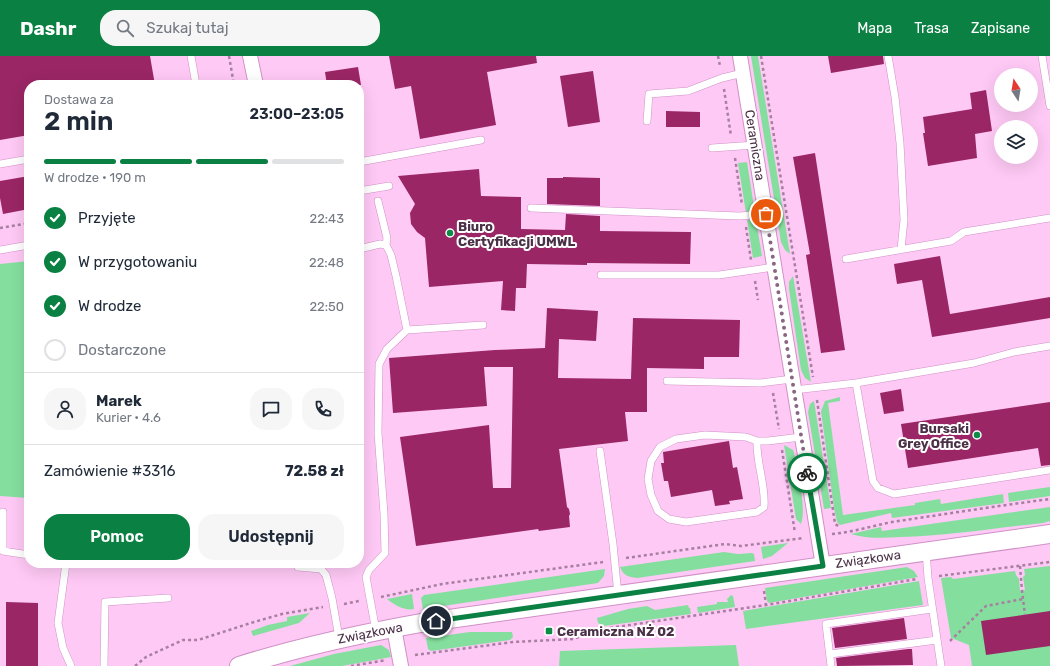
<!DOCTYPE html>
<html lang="pl">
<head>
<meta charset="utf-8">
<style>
	body { margin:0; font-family:Rubik,sans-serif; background:#f6f6f7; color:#1f2937; height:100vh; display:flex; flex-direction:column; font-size:15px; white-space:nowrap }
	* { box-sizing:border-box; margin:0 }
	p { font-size:13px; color:#747a83 }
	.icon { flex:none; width:22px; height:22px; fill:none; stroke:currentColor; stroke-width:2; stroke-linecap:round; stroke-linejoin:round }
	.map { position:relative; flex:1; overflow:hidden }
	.side { position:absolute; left:24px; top:24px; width:340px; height:488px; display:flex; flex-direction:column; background:#fff; border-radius:16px; box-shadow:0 4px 16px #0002 }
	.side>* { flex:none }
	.needle { width:26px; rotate:348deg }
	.buttons { position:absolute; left:994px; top:12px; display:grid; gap:8px }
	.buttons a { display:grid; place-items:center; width:44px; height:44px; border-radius:50%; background:#fff; box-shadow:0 4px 16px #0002; font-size:20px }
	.pin { position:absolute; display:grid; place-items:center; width:34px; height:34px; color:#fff; margin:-17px; border:2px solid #fff; border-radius:50%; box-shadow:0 1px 4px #0007 }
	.courier { position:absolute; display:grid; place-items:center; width:40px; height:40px; margin:-20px; border:3px solid #0b8043; border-radius:50%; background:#fff; color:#222; box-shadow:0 1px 5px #0007 }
	.head em { font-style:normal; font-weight:600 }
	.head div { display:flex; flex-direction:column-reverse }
	.head { display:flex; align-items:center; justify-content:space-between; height:68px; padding:0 20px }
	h1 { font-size:26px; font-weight:600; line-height:30px }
	.bar { display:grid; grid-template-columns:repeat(4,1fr); gap:6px 4px; align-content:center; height:48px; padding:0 20px }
	.bar i { height:5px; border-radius:3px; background:#e0e1e3 }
	.bar .on { background:#0b8043 }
	.bar p { grid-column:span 4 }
	.line { display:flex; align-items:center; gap:10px; padding:0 20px; border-top:1px solid #e0e1e3 }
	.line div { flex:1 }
	.round { display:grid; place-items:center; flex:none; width:42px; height:42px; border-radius:16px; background:#f6f6f7 }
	ol { padding:0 20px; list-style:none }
	li { display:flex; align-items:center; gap:12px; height:44px }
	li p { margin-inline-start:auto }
	li .icon { padding:4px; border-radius:50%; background:#0b8043; color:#fff; stroke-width:4 }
	li:last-child { color:#747a83 }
	li i { width:22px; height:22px; border:2px solid #e0e1e3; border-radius:50% }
	.primary-button { display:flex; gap:8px; margin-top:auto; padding:8px 20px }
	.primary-button a { flex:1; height:46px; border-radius:16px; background:#0b8043; color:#fff; font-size:16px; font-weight:600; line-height:46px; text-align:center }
	.primary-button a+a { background:#f6f6f7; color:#1f2937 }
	header { display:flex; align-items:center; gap:24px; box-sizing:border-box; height:56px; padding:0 20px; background:#0b8043; color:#fff }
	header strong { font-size:19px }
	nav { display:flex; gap:22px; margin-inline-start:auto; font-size:14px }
	.search { width:280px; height:36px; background:#f6f6f7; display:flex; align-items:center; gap:10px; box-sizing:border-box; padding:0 14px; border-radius:16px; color:#747a83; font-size:15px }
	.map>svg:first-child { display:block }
</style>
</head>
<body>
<header>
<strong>Dashr</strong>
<div class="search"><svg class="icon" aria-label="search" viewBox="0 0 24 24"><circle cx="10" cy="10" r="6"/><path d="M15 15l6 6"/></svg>Szukaj tutaj</div>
<nav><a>Mapa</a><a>Trasa</a><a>Zapisane</a></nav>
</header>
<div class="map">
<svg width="1050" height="610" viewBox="0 0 1050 610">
	<rect width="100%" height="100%" fill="#fec9f5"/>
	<path fill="#84df9e" d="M 751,0 L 758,0 L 790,198 L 785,194 L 781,186 Z
		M 747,106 L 755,157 L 746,157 L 738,107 Z
		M 747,164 L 756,164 L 762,200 L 753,202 Z
		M 29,205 L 29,442 L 0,440 L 0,208 Z
		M 793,220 L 811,326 L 805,322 L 801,314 L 789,233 L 789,226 Z
		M 840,341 L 840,345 L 828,347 L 843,459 L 915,449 L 915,447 L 940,443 L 941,448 L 1003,438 L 1004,447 L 892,462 L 891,457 L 840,469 L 837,466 L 834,452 L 821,355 L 825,345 Z
		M 814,345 L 831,452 L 824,453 L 808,356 L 810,348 Z
		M 784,389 L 793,394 L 794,397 C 797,416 807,450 801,468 L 796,463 Z
		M 1050,431 L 1050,440 L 1009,446 L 1008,437 Z
		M 1050,451 L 1050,465 L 1043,467 C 995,472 948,480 900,481 C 884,482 866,483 851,478 L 881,471 L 882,475 Z
		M 788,487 L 772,500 L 763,503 L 761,491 Z
		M 724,496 L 738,498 L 752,497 L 754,498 L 755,505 L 637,522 C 628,521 623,519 620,511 Z
		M 1050,510 L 1050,610 L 972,610 L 969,589 L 951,582 L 941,522 L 951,521 L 953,523 L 1015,515 L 1016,519 L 1019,523 L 1020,535 L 1025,534 L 1023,521 L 1025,519 L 1024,513 Z
		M 907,511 L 914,515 L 918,521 L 769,547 L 767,545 L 765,532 Z
		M 605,513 L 604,520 L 598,527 L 423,553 L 421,542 L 424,539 Z
		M 919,525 L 923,549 L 746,573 L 743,555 Z
		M 412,538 L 414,553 C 405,555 394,549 387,543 Z
		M 731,539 L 733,540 L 735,551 L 698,557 L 697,551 L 717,548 L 717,546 L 728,546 L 727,543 Z
		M 688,549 L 689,552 L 690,552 L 691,558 L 604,570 L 598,567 L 597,562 L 628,553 L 647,550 L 655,554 Z
		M 310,557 L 299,567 L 253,580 L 251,575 L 268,569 L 287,565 L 287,561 Z
		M 470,576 L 512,576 L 513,581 L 510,584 L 431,595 L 428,593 L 426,582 Z
		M 381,589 L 389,594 L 391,601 L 342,610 L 290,610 L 334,598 Z
		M 736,589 L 739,610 L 559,610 L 560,595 Z"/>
	<path fill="#9a2665" d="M 0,0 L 150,0 L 155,29 L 29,29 L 29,79 L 0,84 Z
		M 389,0 L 536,0 L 537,7 L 487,16 L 496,69 L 420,83 L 411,30 L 395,33 Z
		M 828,0 L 883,0 L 884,8 L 831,17 Z
		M 358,11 L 361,29 L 327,29 L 325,16 Z
		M 593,15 L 600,66 L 568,71 L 560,20 Z
		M 986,34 L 992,75 L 975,78 L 977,102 L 928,110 L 923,77 L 925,77 L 923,61 L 972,53 L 970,37 Z
		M 666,55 L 700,56 L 700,71 L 666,71 Z
		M 815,97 L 845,294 L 821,297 L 806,199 L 810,198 L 793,101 Z
		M 479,113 L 481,140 L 521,141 L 521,173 L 565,174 L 566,158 L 600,160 L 600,175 L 691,176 L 690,208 L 587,207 L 587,209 L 527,208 L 526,232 L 516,232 L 515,255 L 501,254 L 503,225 L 429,231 L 425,182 L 417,176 L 411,168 L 410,157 L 415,148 L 398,120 Z
		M 29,120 L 29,153 L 3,158 L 0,142 L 0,125 Z
		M 563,121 L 600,122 L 600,150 L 547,148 L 547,122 L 563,122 Z
		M 940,200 L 950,258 L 1050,241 L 1050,262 L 932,281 L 922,224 L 897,228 L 894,208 Z
		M 547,252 L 598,255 L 596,285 L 559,283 L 558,322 L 631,323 L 633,262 L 740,264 L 739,301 L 704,301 L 704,313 L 647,312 L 647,356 L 625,356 L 628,385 L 559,393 L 567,451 L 569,453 L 570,458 L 569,460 L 570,471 L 539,475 L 538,473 L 416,490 L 400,381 L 489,369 L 493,432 L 511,432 L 513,311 L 484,311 L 487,350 L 393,357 L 389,302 L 495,294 L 545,292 Z
		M 901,333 L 904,355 L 884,358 L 880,337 Z
		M 1050,346 L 1050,409 L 1041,410 L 1038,392 L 908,412 L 901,368 Z
		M 729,385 L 733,412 L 737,411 L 743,443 L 729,445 L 730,448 L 715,450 L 712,434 L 671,441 L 668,425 L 664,425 L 661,407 L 664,407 L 663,396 Z
		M 6,546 L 38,547 L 38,610 L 6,610 Z
		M 1050,555 L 1050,590 L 986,599 L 981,565 Z
		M 904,562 L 907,583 L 835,592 L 832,572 Z
		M 908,593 L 912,593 L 913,609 L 837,610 L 836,602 Z"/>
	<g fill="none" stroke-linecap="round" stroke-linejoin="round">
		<defs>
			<path id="service" d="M 191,0 L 196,29
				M 888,0 L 895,41 L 900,87 L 904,164 L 901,193
				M 1042,0 L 1050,50
				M 647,65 L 649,38 L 688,35 L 722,22 L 743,17
				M 712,92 L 755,89
				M 359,106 L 481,84
				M 0,108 L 29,103
				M 359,135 L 389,130
				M 531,152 L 739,160 L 766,158
				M 359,193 L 380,188 L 386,189
				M 0,194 L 29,189
				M 846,203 L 951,185 L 964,176 L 1050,162
				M 601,219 L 719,219 L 774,211
				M 407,274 L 483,269
				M 667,325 L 760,327 L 792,323
				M 856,327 L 873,425 L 878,432 L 894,438 L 1050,414
				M 794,334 L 856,327 L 974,307 L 1014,296 L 1050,290
				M 757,385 C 756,407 766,429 764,451 L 757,456 L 686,466 L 669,463 L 658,455 L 651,439 L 648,423 L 651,405 L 660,391 L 676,383 L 705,379 L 746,381 L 757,385 L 768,385 L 801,381
				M 600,395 L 613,488 L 618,539
				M 3,456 L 3,495 L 29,499
				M 926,495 L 928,522 L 941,610
				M 66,507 L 58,567 L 63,592 L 71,610
				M 298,511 L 321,513 L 326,519 L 332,542 L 339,582
				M 376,575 L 366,521 L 369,514 L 385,497 L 384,458 L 378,377 L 379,308 L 387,293 L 407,274 L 396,220 L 391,199 L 386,189 L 387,182 L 378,145
				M 830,598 L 937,584
				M 104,610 L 105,546 L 168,542
				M 831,610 L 826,568 L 932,553"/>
			<path id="minor" d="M 250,0 L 256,29
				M 740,0 L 823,510
				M 394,572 L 401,610"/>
			<path id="tertiary" d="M 239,610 C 299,591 359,578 421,567 L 1050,478"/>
		</defs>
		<use href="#service" stroke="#d091c6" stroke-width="8"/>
		<use href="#minor" stroke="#d091c6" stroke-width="16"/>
		<use href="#tertiary" stroke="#d091c6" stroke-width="20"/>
		<path stroke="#a77fa1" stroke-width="2.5" stroke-dasharray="3 3" stroke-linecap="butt" d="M 229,0 L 234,29
			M 718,0 L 720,10
			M 761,0 L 813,321
			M 724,33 L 731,80
			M 735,102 L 742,149
			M 746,171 L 751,204
			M 0,172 L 29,167
			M 755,225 L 758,244
			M 773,337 L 779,373
			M 817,344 L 835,468 L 840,471
			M 782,394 L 795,477
			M 832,478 C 853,476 872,470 892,466 C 945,458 997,450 1050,443
			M 626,502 L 725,488 L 741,490 L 804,482
			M 1020,510 L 1022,535 L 1025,559
			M 939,520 L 1050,506
			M 764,535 L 766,549
			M 381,541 L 442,528 L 603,506
			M 344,548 L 359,545
			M 950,585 L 986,550 L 1023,543
			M 415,599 L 513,586 L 574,583 L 596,574 L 766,549 L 917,523
			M 135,610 L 146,601 L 183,584 L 198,584 L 254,566 L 282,558 L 323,551
			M 351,610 L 386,604"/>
		<use href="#service" stroke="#fff" stroke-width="7"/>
		<use href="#minor" stroke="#fff" stroke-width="14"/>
		<use href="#tertiary" stroke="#fff" stroke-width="18"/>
	</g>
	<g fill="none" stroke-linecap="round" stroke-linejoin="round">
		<path stroke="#8a6684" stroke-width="4" stroke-dasharray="0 7.2" d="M 766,158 L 807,417"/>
		<path stroke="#0b8043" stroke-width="5" d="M 436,565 L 823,510 L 807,417"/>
	</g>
	<g fill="#0d8c48" stroke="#fefefe" stroke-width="1.5">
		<circle cx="450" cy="177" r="4"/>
		<circle cx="977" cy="379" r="4"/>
		<rect x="545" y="571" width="8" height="8" rx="2"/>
	</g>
	<g text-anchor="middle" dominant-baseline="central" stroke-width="4" stroke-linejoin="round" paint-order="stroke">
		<g font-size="13" fill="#4b3147" stroke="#fefefe">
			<text transform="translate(755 89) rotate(81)">Ceramiczna</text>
			<text transform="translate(868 503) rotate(-8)">Związkowa</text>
			<text transform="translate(370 577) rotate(-11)">Związkowa</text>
		</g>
		<g font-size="13" font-weight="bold" fill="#4b3147" stroke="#fefefe" text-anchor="start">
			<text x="458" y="170">Biuro<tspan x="458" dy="15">Certyfikacji UMWL</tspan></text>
			<text x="969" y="372" text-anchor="end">Bursaki<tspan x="969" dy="15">Grey Office</tspan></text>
			<text x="557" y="575">Ceramiczna NŻ 02</text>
		</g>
	</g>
</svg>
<div class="buttons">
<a><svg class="needle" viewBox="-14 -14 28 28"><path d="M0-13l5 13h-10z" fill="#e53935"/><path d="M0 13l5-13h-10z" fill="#747a83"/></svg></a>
<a><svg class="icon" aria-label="layers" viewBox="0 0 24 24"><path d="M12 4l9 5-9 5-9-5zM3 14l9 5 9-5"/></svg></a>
</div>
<div class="pin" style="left:766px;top:158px;background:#ea580c"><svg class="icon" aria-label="bag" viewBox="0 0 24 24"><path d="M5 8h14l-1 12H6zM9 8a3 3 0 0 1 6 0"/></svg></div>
<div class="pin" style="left:436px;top:565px;background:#1f2937"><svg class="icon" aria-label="home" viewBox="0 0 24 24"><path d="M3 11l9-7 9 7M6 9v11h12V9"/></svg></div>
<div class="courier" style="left:807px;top:417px"><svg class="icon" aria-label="bike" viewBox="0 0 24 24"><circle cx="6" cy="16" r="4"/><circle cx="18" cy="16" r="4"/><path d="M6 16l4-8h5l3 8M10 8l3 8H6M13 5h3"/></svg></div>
<section class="side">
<div class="head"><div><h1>2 min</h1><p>Dostawa za</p></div><em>23:00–23:05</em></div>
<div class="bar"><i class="on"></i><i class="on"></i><i class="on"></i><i></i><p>W drodze · 190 m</p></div>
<ol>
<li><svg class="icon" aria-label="check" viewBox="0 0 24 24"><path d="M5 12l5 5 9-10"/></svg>Przyjęte<p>22:43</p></li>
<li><svg class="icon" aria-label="check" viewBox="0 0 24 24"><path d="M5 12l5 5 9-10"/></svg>W przygotowaniu<p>22:48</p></li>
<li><svg class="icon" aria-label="check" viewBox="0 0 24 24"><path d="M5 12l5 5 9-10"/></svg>W drodze<p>22:50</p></li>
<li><i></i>Dostarczone</li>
</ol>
<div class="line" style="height:72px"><a class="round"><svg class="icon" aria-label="person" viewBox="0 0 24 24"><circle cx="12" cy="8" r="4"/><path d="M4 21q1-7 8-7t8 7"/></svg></a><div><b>Marek</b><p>Kurier · 4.6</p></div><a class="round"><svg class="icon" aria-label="chat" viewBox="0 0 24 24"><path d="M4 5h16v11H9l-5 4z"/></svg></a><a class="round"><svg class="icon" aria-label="phone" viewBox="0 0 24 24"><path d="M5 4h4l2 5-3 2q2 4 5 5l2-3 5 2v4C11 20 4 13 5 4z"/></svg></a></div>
<div class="line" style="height:52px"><div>Zamówienie #3316</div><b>72.58 zł</b></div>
<div class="primary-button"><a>Pomoc</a><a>Udostępnij</a></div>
</section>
</div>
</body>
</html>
